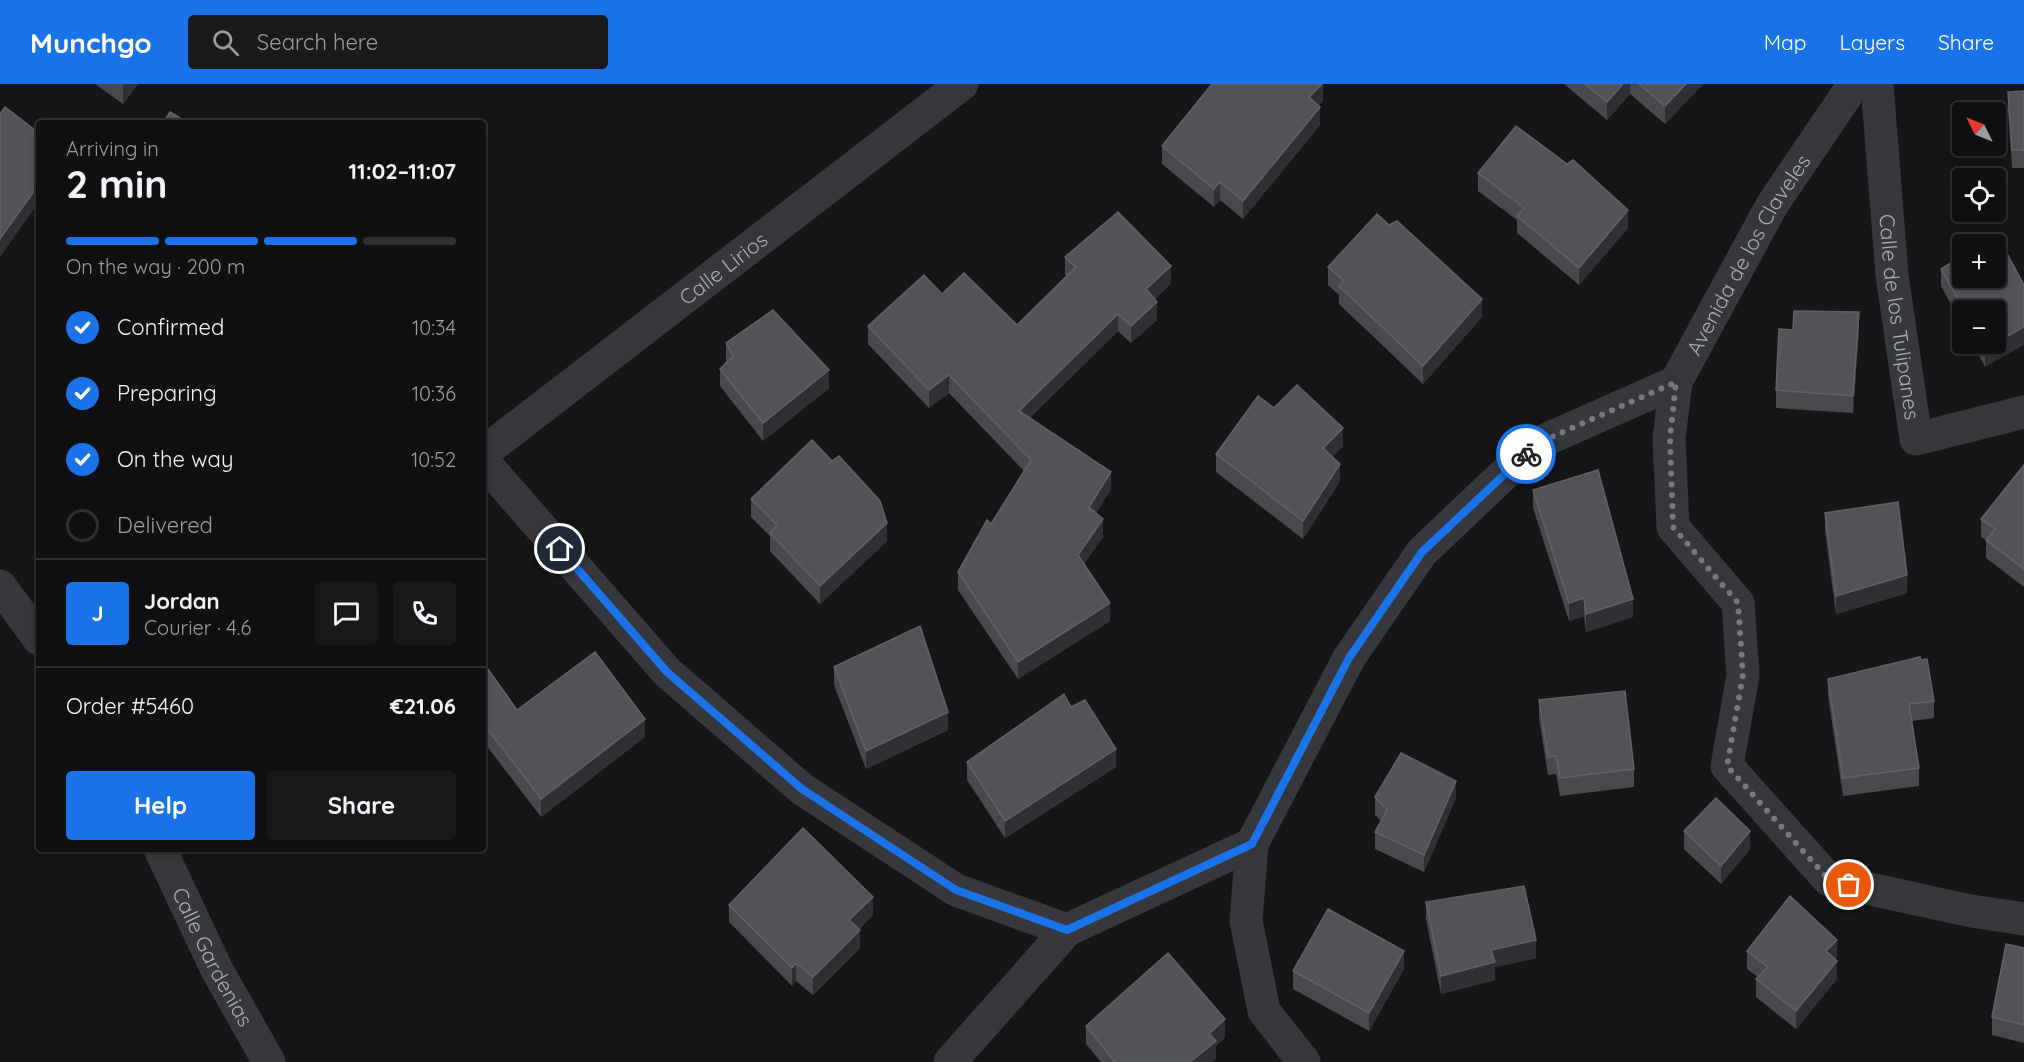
<!DOCTYPE html>
<html lang="en">
<head>
<meta charset="utf-8">
<style>
	body { margin:0; font-family:Quicksand,sans-serif; background:#19191b; color:#f1f3f6; height:100vh; display:flex; flex-direction:column; font-size:22px; white-space:nowrap }
	* { box-sizing:border-box; margin:0 }
	p { font-size:20px; color:#9c9d9f }
	.icon { flex:none; width:33px; height:33px; fill:none; stroke:currentColor; stroke-width:2; stroke-linecap:round; stroke-linejoin:round }
	.map { position:relative; flex:1; overflow:hidden }
	.details { position:absolute; left:36px; top:36px; width:450px; height:732px; display:flex; flex-direction:column; background:#101012; border-radius:6px; box-shadow:0 3px 9px #0003,0 0 0 2px #303032 }
	.details>* { flex:none }
	.needle { width:39px; rotate:313deg }
	.buttons { position:absolute; left:1952px; top:18px; display:grid; gap:12px }
	.buttons a { display:grid; place-items:center; width:54px; height:54px; border-radius:6px; background:#101012; box-shadow:0 3px 9px #0003,0 0 0 2px #303032; font-size:30px }
	.pin { position:absolute; display:grid; place-items:center; width:51px; height:51px; color:#fff; margin:-26px; border:3px solid #fff; border-radius:50%; box-shadow:0 2px 6px #0007 }
	.courier { position:absolute; display:grid; place-items:center; width:60px; height:60px; margin:-30px; border:4px solid #1a73e8; border-radius:50%; background:#fff; color:#222; box-shadow:0 2px 8px #0007 }
	.headline em { font-style:normal; font-weight:800 }
	.headline div { display:flex; flex-direction:column-reverse }
	.headline { display:flex; align-items:center; justify-content:space-between; height:102px; padding:0 30px }
	h1 { font-size:39px; font-weight:800; line-height:45px }
	.bar { display:grid; grid-template-columns:repeat(4,1fr); gap:9px 6px; align-content:center; height:72px; padding:0 30px }
	.bar i { height:8px; border-radius:4px; background:#303032 }
	.bar .current { background:#1a73e8 }
	.bar p { grid-column:span 4 }
	.line { display:flex; align-items:center; gap:15px; padding:0 30px; border-top:2px solid #303032 }
	.line div { flex:1 }
	.round { display:grid; place-items:center; flex:none; width:63px; height:63px; border-radius:6px; background:#19191b }
	ol { padding:0 30px; list-style:none }
	li { display:flex; align-items:center; gap:18px; height:66px }
	li p { margin-inline-start:auto }
	li .icon { padding:6px; border-radius:50%; background:#1a73e8; color:#fff; stroke-width:4 }
	li:last-child { color:#9c9d9f }
	li i { width:33px; height:33px; border:3px solid #303032; border-radius:50% }
	.action { display:flex; gap:12px; margin-top:auto; padding:12px 30px }
	.action a { flex:1; height:69px; border-radius:6px; background:#1a73e8; color:#fff; font-size:24px; font-weight:800; line-height:69px; text-align:center }
	.action a+a { background:#19191b; color:#f1f3f6 }
	header { display:flex; align-items:center; gap:36px; box-sizing:border-box; height:84px; padding:0 30px; background:#1a73e8; color:#fff }
	header strong { font-size:28px }
	nav { display:flex; gap:33px; margin-inline-start:auto; font-size:21px }
	.search { width:420px; height:54px; background:#19191b; display:flex; align-items:center; gap:15px; box-sizing:border-box; padding:0 21px; border-radius:6px; color:#9c9d9f; font-size:22px }
	.map>svg:first-child { display:block }
</style>
</head>
<body>
<header>
<strong>Munchgo</strong>
<div class="search"><svg class="icon" aria-label="search" viewBox="0 0 24 24"><circle cx="10" cy="10" r="6"/><path d="M15 15l6 6"/></svg>Search here</div>
<nav><a>Map</a><a>Layers</a><a>Share</a></nav>
</header>
<div class="map">
<svg width="2024" height="978" viewBox="0 0 2024 978">
	<rect width="100%" height="100%" fill="#161618"/>
	<g fill="none" stroke-linecap="round" stroke-linejoin="round">
		<g stroke="#37383d" stroke-width="33">
			<path id="s1" d="M 1877,0 L 1892,191 L 1916,355 L 2024,328"/>
			<path d="M 1676,298 L 1669,354 L 1673,443 L 1738,519 L 1743,591 L 1727,682 L 1829,796 L 1971,827 L 2024,835"/>
			<path id="s2" d="M 483,369 L 962,0"/>
			<path d="M 483,377 L 667,588 L 802,705 L 956,806 L 1067,846 L 1252,760"/>
			<path d="M 0,502 L 39,555"/>
			<path id="s3" d="M 160,765 L 217,886 L 269,978"/>
			<path d="M 950,978 L 1067,846"/>
			<path id="s4" d="M 1304,978 L 1264,927 L 1246,837 L 1252,760 L 1349,574 L 1422,468 L 1536,360 L 1676,298 L 1772,121 L 1854,0"/>
		</g>
	</g>
	<path fill="#47494d" d="M 95,0 L 138,0 L 123,20 Z
		M 1323,0 L 1323,17 L 1318,22 L 1320,41 L 1243,135 L 1220,116 L 1214,123 L 1162,80 L 1162,62 Z
		M 1564,0 L 1703,0 L 1665,40 L 1630,10 L 1607,36 Z
		M 2024,7 L 2024,84 L 2012,84 L 2008,26 L 2008,8 Z
		M 1478,89 L 1628,144 L 1579,201 L 1517,149 L 1517,136 L 1478,107 Z
		M 1389,141 L 1482,233 L 1423,300 L 1339,220 L 1339,211 L 1328,201 L 1328,183 Z
		M 1065,173 L 1171,199 L 1155,215 L 1157,236 L 1131,259 L 1118,247 L 1029,334 L 1111,405 L 1096,429 L 1103,453 L 1084,480 L 1110,537 L 1018,595 L 958,506 L 958,488 L 991,440 L 1024,387 L 949,309 L 929,324 L 868,260 L 868,242 L 1017,241 L 1067,192 L 1065,191 Z
		M 1941,185 L 2024,201 L 1985,283 L 1973,260 L 1995,260 L 1995,226 L 1962,226 L 1962,240 L 1941,202 Z
		M 1859,246 L 1853,329 L 1776,324 L 1776,306 Z
		M 726,259 L 829,304 L 763,357 L 720,302 L 720,285 L 726,278 Z
		M 1274,324 L 1343,362 L 1332,373 L 1340,397 L 1303,455 L 1216,388 L 1216,370 Z
		M 2024,381 L 2024,503 L 1986,474 L 1986,456 L 1981,453 L 1981,435 Z
		M 1533,406 L 1633,533 L 1586,548 L 1584,532 L 1569,537 L 1533,424 Z
		M 751,415 L 887,457 L 820,520 L 770,467 L 770,452 L 751,433 Z
		M 1825,429 L 1907,509 L 1836,530 L 1825,447 Z
		M 483,578 L 517,626 L 645,653 L 541,733 L 483,657 Z
		M 834,583 L 948,646 L 866,685 L 834,601 Z
		M 1828,595 L 1934,617 L 1934,634 L 1912,637 L 1919,684 L 1919,702 L 1843,712 L 1828,612 Z
		M 1539,616 L 1634,685 L 1634,703 L 1560,712 L 1556,690 L 1548,691 L 1539,634 Z
		M 1071,623 L 1116,683 L 1005,754 L 967,696 L 967,678 Z
		M 1375,713 L 1456,714 L 1424,788 L 1375,765 L 1375,748 L 1381,737 L 1375,731 Z
		M 1684,747 L 1750,765 L 1721,800 L 1684,765 Z
		M 1426,818 L 1536,874 L 1495,883 L 1495,896 L 1441,910 L 1426,835 Z
		M 729,821 L 873,831 L 859,845 L 860,864 L 813,911 L 796,897 L 792,902 L 729,838 Z
		M 2024,864 L 2024,959 L 1992,951 L 1992,933 Z
		M 1747,867 L 1837,873 L 1835,875 L 1837,895 L 1796,945 L 1756,913 L 1756,895 L 1758,893 L 1747,885 Z
		M 1404,885 L 1369,947 L 1293,905 L 1293,887 Z
		M 1086,942 L 1225,953 L 1216,962 L 1216,975 L 1212,978 L 1101,978 L 1086,960 Z"/>
	<path fill="#2f3033" d="M 125,0 L 138,0 L 123,20 L 123,2 Z
		M 1322,0 L 1323,0 L 1323,17 L 1309,31 L 1309,13 Z
		M 1623,0 L 1630,0 L 1630,10 L 1607,36 L 1607,18 Z
		M 1686,0 L 1703,0 L 1665,40 L 1665,22 Z
		M 1320,23 L 1320,41 L 1243,135 L 1243,117 Z
		M 1220,98 L 1220,116 L 1214,123 L 1214,105 Z
		M 39,100 L 39,118 L 0,173 L 0,155 Z
		M 1628,126 L 1628,144 L 1579,201 L 1579,184 Z
		M 1171,182 L 1171,199 L 1146,223 L 1146,205 Z
		M 1482,215 L 1482,233 L 1423,300 L 1423,282 Z
		M 1157,218 L 1157,236 L 1131,259 L 1131,242 Z
		M 1859,228 L 1859,246 L 1853,329 L 1853,312 Z
		M 1118,230 L 1118,247 L 1019,345 L 1019,327 Z
		M 2024,243 L 2024,261 L 1985,283 L 1985,265 Z
		M 829,286 L 829,304 L 763,357 L 763,339 Z
		M 949,291 L 949,309 L 929,324 L 929,306 Z
		M 1343,344 L 1343,362 L 1323,382 L 1323,364 Z
		M 1340,380 L 1340,397 L 1303,455 L 1303,437 Z
		M 1111,388 L 1111,405 L 1089,441 L 1089,423 Z
		M 1103,435 L 1103,453 L 1078,488 L 1078,471 Z
		M 887,439 L 887,457 L 820,520 L 820,502 Z
		M 1907,491 L 1907,509 L 1836,530 L 1836,512 Z
		M 1584,514 L 1584,532 L 1569,537 L 1569,519 Z
		M 1633,515 L 1633,533 L 1586,548 L 1586,530 Z
		M 1110,519 L 1110,537 L 1018,595 L 1018,578 Z
		M 948,628 L 948,646 L 866,685 L 866,667 Z
		M 645,635 L 645,653 L 541,733 L 541,715 Z
		M 1116,665 L 1116,683 L 1005,754 L 1005,737 Z
		M 1456,697 L 1456,714 L 1424,788 L 1424,771 Z
		M 1750,747 L 1750,765 L 1721,800 L 1721,782 Z
		M 873,813 L 873,831 L 849,853 L 849,836 Z
		M 860,846 L 860,864 L 813,911 L 813,893 Z
		M 1536,856 L 1536,874 L 1495,883 L 1495,896 L 1441,910 L 1441,892 L 1491,866 Z
		M 1837,856 L 1837,873 L 1826,885 L 1826,867 Z
		M 1404,867 L 1404,885 L 1369,947 L 1369,929 Z
		M 1837,877 L 1837,895 L 1796,945 L 1796,927 Z
		M 796,879 L 796,897 L 792,902 L 792,884 Z
		M 1225,935 L 1225,953 L 1216,962 L 1216,975 L 1212,978 L 1190,978 L 1209,950 Z"/>
	<path fill="#525359" stroke="#5f6168" stroke-width="1.5" d="M 1212,0 L 1322,0 L 1309,13 L 1320,23 L 1243,117 L 1220,98 L 1214,105 L 1162,62 Z
		M 1585,0 L 1623,0 L 1607,18 Z
		M 1639,0 L 1686,0 L 1665,22 Z
		M 2024,7 L 2024,66 L 2012,66 L 2008,8 Z
		M 5,23 L 39,49 L 39,100 L 0,155 L 0,30 Z
		M 170,28 L 188,39 L 163,39 Z
		M 1516,42 L 1567,80 L 1573,76 L 1628,126 L 1579,184 L 1517,132 L 1524,124 L 1478,89 Z
		M 1118,128 L 1171,182 L 1146,205 L 1157,218 L 1131,242 L 1118,230 L 1019,327 L 1111,388 L 1089,423 L 1103,435 L 1078,471 L 1110,519 L 1018,578 L 958,488 L 987,436 L 991,440 L 1031,376 L 949,291 L 929,306 L 868,242 L 924,191 L 942,210 L 964,189 L 1017,241 L 1076,183 L 1065,173 Z
		M 1377,130 L 1389,141 L 1397,137 L 1482,215 L 1423,282 L 1339,202 L 1344,197 L 1328,183 Z
		M 1997,151 L 2024,201 L 2024,243 L 1995,259 L 1995,226 L 1964,226 L 1941,185 L 1962,172 L 1962,194 L 1995,194 L 1995,160 L 1982,160 Z
		M 773,226 L 829,286 L 763,339 L 720,285 L 733,272 L 726,259 Z
		M 1794,227 L 1859,228 L 1853,312 L 1776,306 L 1779,245 L 1793,246 Z
		M 1982,260 L 1995,260 L 1985,265 Z
		M 1297,301 L 1343,344 L 1323,364 L 1340,380 L 1303,437 L 1216,370 L 1258,312 L 1274,324 Z
		M 812,356 L 832,377 L 839,372 L 880,417 L 887,439 L 820,502 L 770,449 L 777,441 L 751,415 Z
		M 2024,381 L 2024,485 L 1986,456 L 1995,445 L 1981,435 Z
		M 1598,386 L 1633,515 L 1586,530 L 1584,514 L 1569,519 L 1533,406 Z
		M 1898,418 L 1907,491 L 1836,512 L 1825,429 Z
		M 920,542 L 948,628 L 866,667 L 834,583 Z
		M 595,568 L 645,635 L 541,715 L 483,639 L 483,578 L 517,626 Z
		M 1920,573 L 1921,576 L 1927,575 L 1934,617 L 1909,620 L 1919,684 L 1843,694 L 1828,595 Z
		M 1625,607 L 1634,685 L 1560,694 L 1556,672 L 1548,673 L 1539,616 Z
		M 1064,610 L 1071,623 L 1085,616 L 1116,665 L 1005,737 L 967,678 Z
		M 1401,669 L 1456,697 L 1424,771 L 1375,748 L 1387,726 L 1375,713 Z
		M 1716,714 L 1750,747 L 1721,782 L 1684,747 Z
		M 803,744 L 873,813 L 849,836 L 860,846 L 813,893 L 796,879 L 792,884 L 729,821 Z
		M 1524,802 L 1536,856 L 1491,866 L 1495,878 L 1441,892 L 1426,818 Z
		M 1790,812 L 1837,856 L 1826,867 L 1837,877 L 1796,927 L 1756,895 L 1768,883 L 1747,867 Z
		M 1328,825 L 1404,867 L 1369,929 L 1293,887 Z
		M 2006,860 L 2024,864 L 2024,941 L 1992,933 Z
		M 1168,869 L 1225,935 L 1209,950 L 1216,957 L 1190,978 L 1115,978 L 1086,942 Z"/>
	<g fill="none" stroke-linecap="round" stroke-linejoin="round">
		<path stroke="#757880" stroke-width="6" stroke-dasharray="0 10.8" d="M 1526,370 L 1536,360 L 1676,298 L 1670,354 L 1673,443 L 1738,519 L 1743,591 L 1727,682 L 1829,796 L 1849,801"/>
		<path stroke="#1a73e8" stroke-width="8" d="M 560,465 L 667,588 L 802,705 L 956,806 L 1067,846 L 1252,760 L 1349,574 L 1422,468 L 1526,370"/>
	</g>
	<g text-anchor="middle" dominant-baseline="central" stroke-width="4.5" stroke-linejoin="round" paint-order="stroke">
		<g font-size="21" fill="#a8adb8" stroke="#111113">
			<text stroke="none"><textPath href="#s4" startOffset="1029">Avenida de los Claveles</textPath></text>
			<text stroke="none"><textPath href="#s2" startOffset="303">Calle Lirios</textPath></text>
			<text stroke="none"><textPath href="#s1" startOffset="234">Calle de los Tulipanes</textPath></text>
			<text stroke="none"><textPath href="#s3" startOffset="120">Calle Gardenias</textPath></text>
		</g>
	</g>
</svg>
<div class="buttons">
<a><svg class="needle" viewBox="-14 -14 28 28"><path d="M0-13l5 13h-10z" fill="#e53935"/><path d="M0 13l5-13h-10z" fill="#9c9d9f"/></svg></a>
<a><svg class="icon" aria-label="locate" viewBox="0 0 24 24"><circle cx="12" cy="12" r="6"/><path d="M12 2v4M12 18v4M2 12h4M18 12h4"/></svg></a>
<a>+</a>
<a>−</a>
</div>
<div class="pin" style="left:1849px;top:801px;background:#ea580c"><svg class="icon" aria-label="bag" viewBox="0 0 24 24"><path d="M5 8h14l-1 12H6zM9 8a3 3 0 0 1 6 0"/></svg></div>
<div class="pin" style="left:560px;top:465px;background:#1f2937"><svg class="icon" aria-label="home" viewBox="0 0 24 24"><path d="M3 11l9-7 9 7M6 9v11h12V9"/></svg></div>
<div class="courier" style="left:1526px;top:370px"><svg class="icon" aria-label="bike" viewBox="0 0 24 24"><circle cx="6" cy="16" r="4"/><circle cx="18" cy="16" r="4"/><path d="M6 16l4-8h5l3 8M10 8l3 8H6M13 5h3"/></svg></div>
<section class="details">
<div class="headline"><div><h1>2 min</h1><p>Arriving in</p></div><em>11:02–11:07</em></div>
<div class="bar"><i class="current"></i><i class="current"></i><i class="current"></i><i></i><p>On the way · 200 m</p></div>
<ol>
<li><svg class="icon" aria-label="check" viewBox="0 0 24 24"><path d="M5 12l5 5 9-10"/></svg>Confirmed<p>10:34</p></li>
<li><svg class="icon" aria-label="check" viewBox="0 0 24 24"><path d="M5 12l5 5 9-10"/></svg>Preparing<p>10:36</p></li>
<li><svg class="icon" aria-label="check" viewBox="0 0 24 24"><path d="M5 12l5 5 9-10"/></svg>On the way<p>10:52</p></li>
<li><i></i>Delivered</li>
</ol>
<div class="line" style="height:108px"><b class="round" style="background:#1a73e8;color:#fff">J</b><div><b>Jordan</b><p>Courier · 4.6</p></div><a class="round"><svg class="icon" aria-label="chat" viewBox="0 0 24 24"><path d="M4 5h16v11H9l-5 4z"/></svg></a><a class="round"><svg class="icon" aria-label="phone" viewBox="0 0 24 24"><path d="M5 4h4l2 5-3 2q2 4 5 5l2-3 5 2v4C11 20 4 13 5 4z"/></svg></a></div>
<div class="line" style="height:78px"><div>Order #5460</div><b>€21.06</b></div>
<div class="action"><a>Help</a><a>Share</a></div>
</section>
</div>
</body>
</html>
